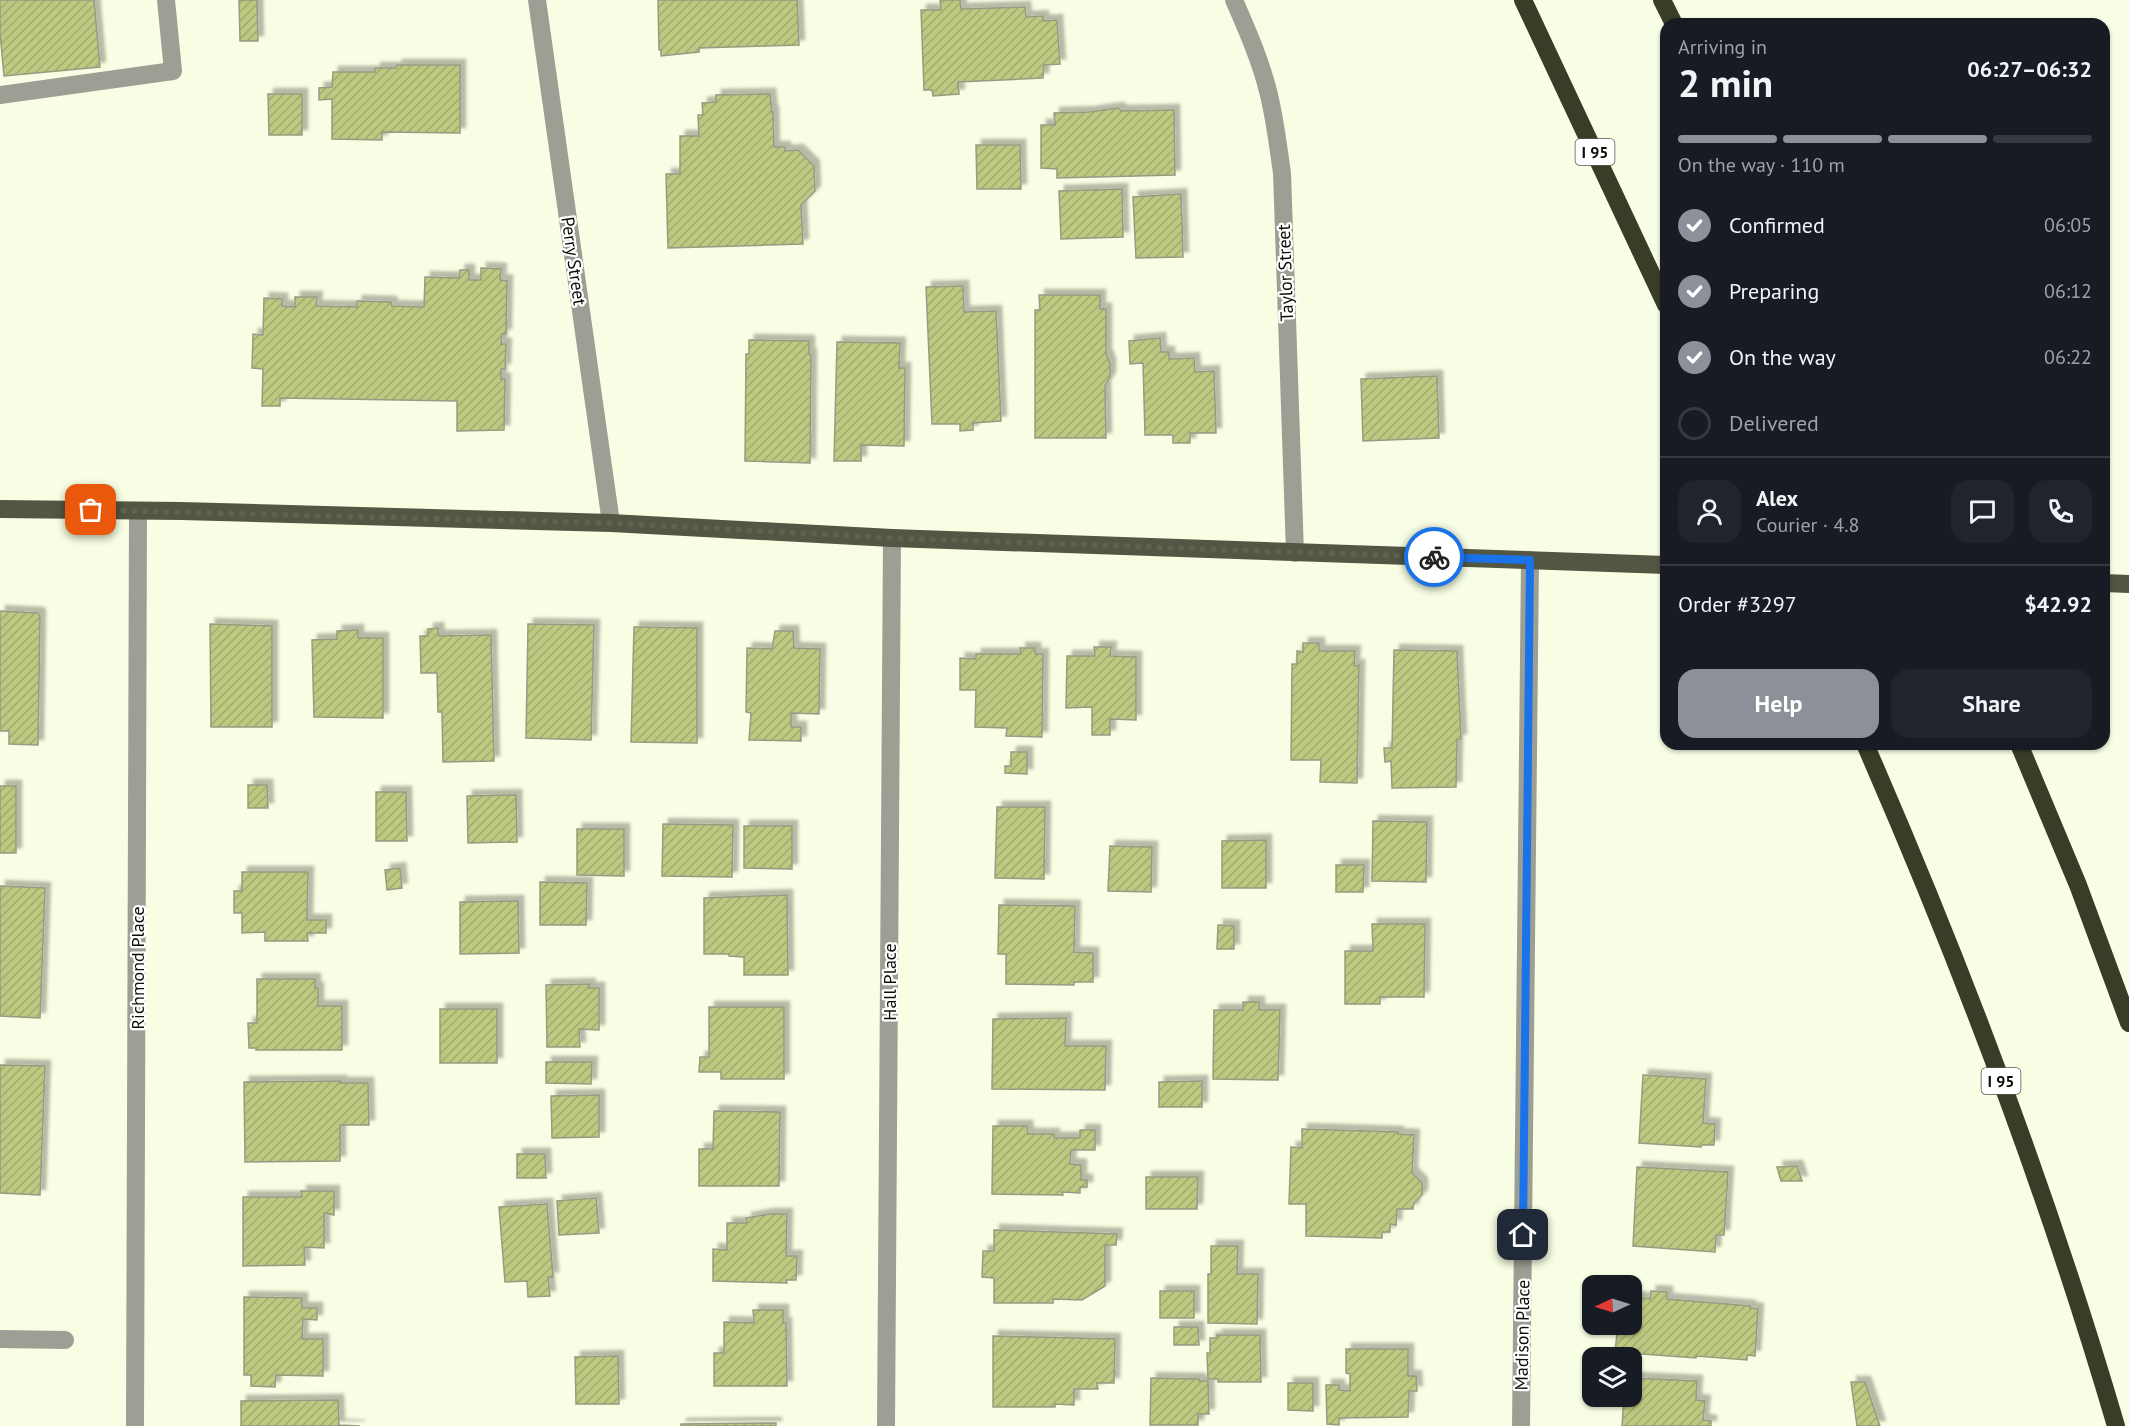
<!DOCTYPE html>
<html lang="en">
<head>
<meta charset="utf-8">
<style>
	body { margin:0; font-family:"PT Sans",sans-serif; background:#20242c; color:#f1f3f6; height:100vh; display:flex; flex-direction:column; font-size:22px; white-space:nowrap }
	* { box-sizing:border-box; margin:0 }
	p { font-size:20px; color:#9ea1a6 }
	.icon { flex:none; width:33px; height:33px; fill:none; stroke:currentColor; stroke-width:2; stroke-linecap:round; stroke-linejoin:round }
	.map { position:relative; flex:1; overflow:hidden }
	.side { position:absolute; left:1660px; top:18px; width:450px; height:732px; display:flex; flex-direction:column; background:#171b24; border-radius:18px; box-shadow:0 2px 4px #0004 }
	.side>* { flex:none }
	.needle { width:39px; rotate:266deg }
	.tools { position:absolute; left:1582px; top:1275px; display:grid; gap:12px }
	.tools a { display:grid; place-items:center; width:60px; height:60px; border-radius:12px; background:#171b24; box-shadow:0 2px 4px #0004; font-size:30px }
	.pin { position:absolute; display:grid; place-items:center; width:51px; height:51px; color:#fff; margin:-26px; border-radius:12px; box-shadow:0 3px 9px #0006 }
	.courier { position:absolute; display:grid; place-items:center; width:60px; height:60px; margin:-30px; border:4px solid #1a73e8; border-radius:50%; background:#fff; color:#222; box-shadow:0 2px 8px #0007 }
	.overview em { font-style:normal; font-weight:700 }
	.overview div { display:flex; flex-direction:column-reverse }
	.overview { display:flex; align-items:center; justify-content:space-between; height:102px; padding:0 18px }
	h1 { font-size:39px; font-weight:700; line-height:45px }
	.bar { display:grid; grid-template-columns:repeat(4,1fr); gap:9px 6px; align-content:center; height:72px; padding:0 18px }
	.bar i { height:8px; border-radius:4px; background:#363941 }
	.bar .current { background:#8c9099 }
	.bar p { grid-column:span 4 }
	.line { display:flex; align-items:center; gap:15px; padding:0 18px; border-top:2px solid #363941 }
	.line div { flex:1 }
	.round { display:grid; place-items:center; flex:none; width:63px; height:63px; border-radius:18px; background:#20242c }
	ol { padding:0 18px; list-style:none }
	li { display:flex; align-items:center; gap:18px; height:66px }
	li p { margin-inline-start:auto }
	li .icon { padding:6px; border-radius:50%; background:#8c9099; color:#fff; stroke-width:4 }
	li:last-child { color:#9ea1a6 }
	li i { width:33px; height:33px; border:3px solid #363941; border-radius:50% }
	.cta { display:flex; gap:12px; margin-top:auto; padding:12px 18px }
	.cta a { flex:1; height:69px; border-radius:18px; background:#8c9099; color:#fff; font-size:24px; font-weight:700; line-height:69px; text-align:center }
	.cta a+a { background:#20242c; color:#f1f3f6 }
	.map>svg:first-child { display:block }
</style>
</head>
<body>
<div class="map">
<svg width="2129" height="1426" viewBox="0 0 2129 1426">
	<defs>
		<pattern id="building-hatch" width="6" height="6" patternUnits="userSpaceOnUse" patternTransform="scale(1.5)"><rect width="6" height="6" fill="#bdc981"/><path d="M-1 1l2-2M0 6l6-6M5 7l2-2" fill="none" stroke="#a1ab6e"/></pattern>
		<filter id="shadow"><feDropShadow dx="5.5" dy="-5.5" stdDeviation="1.5" flood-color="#0004"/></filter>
	</defs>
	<rect width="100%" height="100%" fill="#f8fee3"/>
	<path fill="url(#building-hatch)" stroke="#969b83" stroke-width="1.5" filter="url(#shadow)" d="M 0,0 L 94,0 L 100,67 L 4,76 L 0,33 Z
		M 239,0 L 257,0 L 258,41 L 240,41 Z
		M 658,0 L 797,0 L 799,45 L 699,48 L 699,52 L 661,56 L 661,50 L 659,50 Z
		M 940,0 L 960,0 L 961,9 L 1025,7 L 1026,17 L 1043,16 L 1043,21 L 1057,20 L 1060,64 L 1044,65 L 1043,78 L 958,82 L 959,94 L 933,96 L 932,90 L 924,90 L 921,10 L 941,10 Z
		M 397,65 L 460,65 L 460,133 L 382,132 L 382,140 L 332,139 L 332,99 L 319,100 L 319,88 L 332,87 L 333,72 L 375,72 L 375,68 L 396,68 Z
		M 268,94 L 302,94 L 302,135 L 269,135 Z
		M 770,94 L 772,113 L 773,112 L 774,147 L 785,147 L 785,151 L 798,150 L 814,166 L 815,191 L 801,205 L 803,244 L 668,248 L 666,174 L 680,174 L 680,136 L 699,136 L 698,115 L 703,115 L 702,103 L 716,102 L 716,95 Z
		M 1118,108 L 1122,111 L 1174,110 L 1175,175 L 1057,178 L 1057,169 L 1041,168 L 1041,125 L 1055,125 L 1054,113 L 1089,112 Z
		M 976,145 L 1020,145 L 1021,189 L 977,189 Z
		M 1122,189 L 1123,237 L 1061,239 L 1059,191 Z
		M 1181,194 L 1183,257 L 1136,258 L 1133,197 Z
		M 481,268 L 501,269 L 500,280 L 507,281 L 506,334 L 502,334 L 501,344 L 506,344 L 505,369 L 501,369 L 501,379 L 505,379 L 504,430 L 457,431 L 457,401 L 280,398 L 280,406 L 262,406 L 263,369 L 252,368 L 253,334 L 263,335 L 264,298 L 282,299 L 282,306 L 295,307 L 295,297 L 317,297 L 316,306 L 357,307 L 357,301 L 391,302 L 392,306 L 424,307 L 425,277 L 459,278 L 460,270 L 469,270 L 469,280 L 481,280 Z
		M 963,286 L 964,312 L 996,311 L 1001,421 L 973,423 L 973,430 L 960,431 L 960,424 L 932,424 L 926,287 Z
		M 1039,295 L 1100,295 L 1100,309 L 1106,309 L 1106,353 L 1110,364 L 1110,377 L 1105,386 L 1106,438 L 1035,438 L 1035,310 L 1040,310 Z
		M 1160,338 L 1161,352 L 1169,352 L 1169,359 L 1194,358 L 1195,372 L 1214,371 L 1216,433 L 1190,433 L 1190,443 L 1173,443 L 1173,435 L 1145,435 L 1143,363 L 1130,364 L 1129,341 Z
		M 749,340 L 809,341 L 809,354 L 811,355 L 810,463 L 745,461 L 746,354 L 749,354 Z
		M 837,342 L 900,343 L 899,368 L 905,368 L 904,446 L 861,445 L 861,461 L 834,461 Z
		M 1437,376 L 1439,438 L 1363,441 L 1361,379 Z
		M 0,611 L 38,613 L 40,616 L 38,745 L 9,744 L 9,731 L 0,731 Z
		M 210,624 L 272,626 L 272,727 L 211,727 Z
		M 528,624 L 594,625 L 591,740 L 526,738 Z
		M 634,627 L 697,628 L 697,743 L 631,742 Z
		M 438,628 L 439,636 L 491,635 L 494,761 L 443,762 L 442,712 L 438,712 L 437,673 L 421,673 L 420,636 L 428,636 L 428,629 Z
		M 358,630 L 358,638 L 383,638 L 383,718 L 314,717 L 312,640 L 337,639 L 337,631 Z
		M 775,631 L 793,631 L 794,648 L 820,649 L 819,714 L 791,713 L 791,727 L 801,727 L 801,741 L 749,740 L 751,713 L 746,712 L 747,648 L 772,649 Z
		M 1303,643 L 1319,643 L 1319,651 L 1355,651 L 1354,666 L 1359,665 L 1357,783 L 1320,782 L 1321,760 L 1291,760 L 1292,664 L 1297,664 L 1297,651 L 1303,652 Z
		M 1094,647 L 1111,647 L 1110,656 L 1136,657 L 1136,720 L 1110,719 L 1110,735 L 1092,735 L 1092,707 L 1066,708 L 1067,656 L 1095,656 Z
		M 1020,648 L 1035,648 L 1035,654 L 1043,654 L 1042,737 L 1006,736 L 1007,728 L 975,727 L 976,690 L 960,690 L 960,658 L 976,659 L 976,654 L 1021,654 Z
		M 1394,650 L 1457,651 L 1461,739 L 1457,740 L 1456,787 L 1392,788 L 1391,761 L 1385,762 L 1384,748 L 1392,748 Z
		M 1011,752 L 1027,752 L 1027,774 L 1005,773 L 1005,766 L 1011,766 Z
		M 248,785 L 267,785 L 268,808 L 248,808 Z
		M 0,786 L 16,786 L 16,853 L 0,853 Z
		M 376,792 L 406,792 L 407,841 L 376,841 Z
		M 516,795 L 517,842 L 468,843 L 467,796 Z
		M 997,807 L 1045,807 L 1044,879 L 995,878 Z
		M 1373,821 L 1427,822 L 1426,882 L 1372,881 Z
		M 663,824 L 733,825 L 732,877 L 662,876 Z
		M 744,826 L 792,826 L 792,869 L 744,868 Z
		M 577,829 L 624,829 L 624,876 L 577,875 Z
		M 1266,840 L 1266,888 L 1222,888 L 1222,841 Z
		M 1110,846 L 1152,847 L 1151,892 L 1108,891 Z
		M 1336,865 L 1364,865 L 1363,892 L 1336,892 Z
		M 400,868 L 402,888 L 387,890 L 385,870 Z
		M 242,872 L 308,872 L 307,920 L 326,920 L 326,933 L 307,933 L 308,941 L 265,941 L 265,932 L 242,933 L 242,913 L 234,913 L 234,891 L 242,891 Z
		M 540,882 L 587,883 L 586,925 L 540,925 Z
		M 0,886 L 45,888 L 40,1018 L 0,1016 Z
		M 787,895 L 788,975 L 744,975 L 744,957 L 729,956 L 729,954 L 704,954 L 704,898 Z
		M 518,901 L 519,953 L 460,954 L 460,902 Z
		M 999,905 L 1075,906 L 1074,952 L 1093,953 L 1093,982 L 1074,982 L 1074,985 L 1006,984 L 1006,954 L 998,954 Z
		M 1372,924 L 1425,924 L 1424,997 L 1380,997 L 1380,1004 L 1345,1004 L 1345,951 L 1373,951 Z
		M 1218,925 L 1234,926 L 1234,949 L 1217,949 Z
		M 257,979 L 315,979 L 315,988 L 318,988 L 318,1006 L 342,1006 L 342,1050 L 256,1050 L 256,1048 L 249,1048 L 248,1023 L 257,1023 Z
		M 590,984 L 589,988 L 599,988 L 599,1030 L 579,1029 L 580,1047 L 547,1047 L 546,985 Z
		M 1243,1002 L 1259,1002 L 1259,1010 L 1280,1010 L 1278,1080 L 1213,1079 L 1214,1010 L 1243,1010 Z
		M 709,1007 L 784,1007 L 784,1079 L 721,1079 L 721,1072 L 699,1072 L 700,1057 L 709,1057 Z
		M 440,1009 L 497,1009 L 497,1063 L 440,1063 Z
		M 1066,1018 L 1065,1046 L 1106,1046 L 1105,1090 L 992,1089 L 993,1019 Z
		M 546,1062 L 592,1062 L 591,1084 L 546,1083 Z
		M 0,1065 L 45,1066 L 40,1195 L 0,1193 Z
		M 1643,1075 L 1706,1079 L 1703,1123 L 1715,1124 L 1714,1145 L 1702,1145 L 1701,1147 L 1639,1143 Z
		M 341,1081 L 340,1083 L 368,1083 L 369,1125 L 340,1125 L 340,1161 L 245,1162 L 244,1082 Z
		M 1202,1081 L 1202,1107 L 1159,1107 L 1159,1082 Z
		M 599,1095 L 599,1137 L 552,1138 L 551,1096 Z
		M 714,1111 L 780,1112 L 779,1186 L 699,1186 L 699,1149 L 713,1149 Z
		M 993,1126 L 1027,1126 L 1028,1134 L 1054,1134 L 1054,1138 L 1080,1138 L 1080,1130 L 1095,1130 L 1095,1150 L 1071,1150 L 1070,1164 L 1081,1165 L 1081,1180 L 1087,1180 L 1087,1187 L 1080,1187 L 1080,1193 L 1062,1192 L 1063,1195 L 992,1194 Z
		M 1302,1129 L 1398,1132 L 1398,1134 L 1414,1135 L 1412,1173 L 1422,1183 L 1422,1195 L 1414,1203 L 1413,1209 L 1397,1209 L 1396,1225 L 1390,1224 L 1390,1232 L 1382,1232 L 1382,1238 L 1306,1236 L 1306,1204 L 1289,1204 L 1291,1147 L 1302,1148 Z
		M 517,1154 L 545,1154 L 546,1178 L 517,1178 Z
		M 1797,1166 L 1802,1181 L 1781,1181 L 1777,1167 Z
		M 1637,1167 L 1728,1172 L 1724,1235 L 1716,1235 L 1715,1252 L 1633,1246 Z
		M 1146,1177 L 1198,1177 L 1197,1209 L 1146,1209 Z
		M 301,1191 L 334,1191 L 334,1215 L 324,1213 L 324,1248 L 304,1247 L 305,1265 L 243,1266 L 243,1197 L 302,1197 Z
		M 596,1198 L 599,1233 L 559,1235 L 557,1201 Z
		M 547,1204 L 553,1277 L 548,1277 L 550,1296 L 528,1297 L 527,1281 L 505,1282 L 499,1207 Z
		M 769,1214 L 787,1214 L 786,1256 L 797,1256 L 796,1280 L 786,1280 L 787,1283 L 713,1281 L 713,1249 L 727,1250 L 727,1223 L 747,1223 L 746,1218 Z
		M 994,1230 L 1117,1234 L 1116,1245 L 1105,1245 L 1105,1286 L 1082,1300 L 1053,1299 L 1053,1303 L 994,1303 L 994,1278 L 982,1277 L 983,1251 L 994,1251 Z
		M 1211,1246 L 1238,1246 L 1237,1274 L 1258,1274 L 1257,1324 L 1208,1323 L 1208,1274 L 1211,1274 Z
		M 1160,1291 L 1194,1291 L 1194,1318 L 1160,1318 Z
		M 1651,1291 L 1667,1292 L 1667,1299 L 1750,1306 L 1750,1308 L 1758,1309 L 1755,1356 L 1747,1355 L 1747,1360 L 1696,1356 L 1696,1358 L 1615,1352 L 1618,1324 L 1632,1324 L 1632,1300 L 1635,1300 L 1635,1297 L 1650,1299 Z
		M 244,1297 L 302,1298 L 302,1308 L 317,1308 L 317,1320 L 303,1319 L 302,1339 L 323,1339 L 323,1376 L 276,1375 L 275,1387 L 251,1386 L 251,1375 L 244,1375 Z
		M 753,1310 L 783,1310 L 783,1323 L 786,1323 L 787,1386 L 714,1386 L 714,1353 L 724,1353 L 724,1322 L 754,1323 Z
		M 1174,1327 L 1198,1327 L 1199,1345 L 1174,1345 Z
		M 1217,1335 L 1260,1335 L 1261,1382 L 1218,1382 L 1218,1379 L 1208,1379 L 1207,1353 L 1210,1353 L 1210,1338 L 1217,1338 Z
		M 993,1336 L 1115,1339 L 1114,1383 L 1097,1383 L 1098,1389 L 1074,1389 L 1074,1405 L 1055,1404 L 1055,1407 L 993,1407 Z
		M 1346,1349 L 1408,1349 L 1408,1376 L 1416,1376 L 1417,1391 L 1409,1391 L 1408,1417 L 1339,1418 L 1339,1425 L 1327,1424 L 1326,1385 L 1339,1385 L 1339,1390 L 1350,1391 L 1350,1374 L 1346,1373 Z
		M 618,1356 L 619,1404 L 576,1404 L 575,1357 Z
		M 1151,1378 L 1199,1379 L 1199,1381 L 1208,1381 L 1209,1414 L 1198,1414 L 1198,1425 L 1150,1425 Z
		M 1632,1378 L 1697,1381 L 1696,1400 L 1705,1401 L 1703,1420 L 1711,1421 L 1711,1426 L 1622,1426 L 1624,1396 L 1632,1396 Z
		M 1851,1382 L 1865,1382 L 1880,1426 L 1857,1426 Z
		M 1288,1383 L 1313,1383 L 1313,1411 L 1288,1410 Z
		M 338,1400 L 339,1425 L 360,1426 L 241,1426 L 241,1401 Z
		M 776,1423 L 776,1426 L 681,1426 L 681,1424 Z"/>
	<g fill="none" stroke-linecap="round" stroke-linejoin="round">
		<path stroke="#9d9f95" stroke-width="18" d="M 537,0 L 611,523
			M 1234,0 C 1247,30 1260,59 1268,91 C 1275,118 1278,146 1282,173 L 1295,553
			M 0,95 L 173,71 L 166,0
			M 0,1339 L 65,1340
			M 135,1426 L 138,511
			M 886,1426 L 892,538
			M 1521,1426 L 1530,560"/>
		<path stroke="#525643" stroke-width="18" d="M 0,509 L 181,511 L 611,523 L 892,538 L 1666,565
			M 2104,583 L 2129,584"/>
		<path stroke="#393d28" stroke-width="18" d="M 1523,0 L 1666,305
			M 1662,0 L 1674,24
			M 1865,744 C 1962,966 2048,1194 2116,1426
			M 2019,744 L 2078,885 L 2129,1023"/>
	</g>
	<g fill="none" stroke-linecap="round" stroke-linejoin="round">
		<path stroke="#5f6253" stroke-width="6" stroke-dasharray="0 10.8" d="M 91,510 L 610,523 L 892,538 L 1434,557"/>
		<path stroke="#1a73e8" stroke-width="8" d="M 1434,557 L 1530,560 L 1523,1235"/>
	</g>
	<g text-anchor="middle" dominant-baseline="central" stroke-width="4.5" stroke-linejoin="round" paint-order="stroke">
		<g fill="#fff" stroke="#555651" stroke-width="1.5">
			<rect x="1575.5" y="139" width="39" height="26" rx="4.5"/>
			<rect x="1981.5" y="1068" width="39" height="26" rx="4.5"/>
		</g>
		<g font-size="16" font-weight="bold" fill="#0c0e06">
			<text x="1595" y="152">I 95</text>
			<text x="2001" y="1081">I 95</text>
		</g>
		<g font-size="18" fill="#0c0e06" stroke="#fff">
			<text transform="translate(574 261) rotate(82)">Perry Street</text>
			<text transform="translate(1285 273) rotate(-92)">Taylor Street</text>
			<text transform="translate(137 968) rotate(-90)">Richmond Place</text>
			<text transform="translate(889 982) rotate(-90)">Hall Place</text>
			<text transform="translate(1522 1335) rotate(-89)">Madison Place</text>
		</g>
	</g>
</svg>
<div class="tools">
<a><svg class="needle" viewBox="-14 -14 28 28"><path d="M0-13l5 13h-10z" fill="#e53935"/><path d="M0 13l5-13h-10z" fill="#9ea1a6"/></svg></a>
<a><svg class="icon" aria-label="layers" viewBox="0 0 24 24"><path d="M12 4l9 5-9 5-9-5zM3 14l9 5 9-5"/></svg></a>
</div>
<div class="pin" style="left:91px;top:510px;background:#ea580c"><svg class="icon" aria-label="bag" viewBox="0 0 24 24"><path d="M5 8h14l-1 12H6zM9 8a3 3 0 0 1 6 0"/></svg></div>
<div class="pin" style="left:1523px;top:1235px;background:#1f2937"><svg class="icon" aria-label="home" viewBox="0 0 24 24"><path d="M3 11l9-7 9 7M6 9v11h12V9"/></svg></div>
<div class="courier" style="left:1434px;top:557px"><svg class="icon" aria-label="bike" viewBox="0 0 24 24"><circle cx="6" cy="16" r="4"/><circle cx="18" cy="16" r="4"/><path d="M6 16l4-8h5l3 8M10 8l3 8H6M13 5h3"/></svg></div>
<section class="side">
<div class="overview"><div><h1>2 min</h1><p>Arriving in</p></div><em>06:27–06:32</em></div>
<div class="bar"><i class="current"></i><i class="current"></i><i class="current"></i><i></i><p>On the way · 110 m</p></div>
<ol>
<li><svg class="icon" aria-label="check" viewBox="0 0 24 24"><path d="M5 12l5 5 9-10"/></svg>Confirmed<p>06:05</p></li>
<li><svg class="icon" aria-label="check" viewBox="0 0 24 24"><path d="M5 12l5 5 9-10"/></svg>Preparing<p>06:12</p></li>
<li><svg class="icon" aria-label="check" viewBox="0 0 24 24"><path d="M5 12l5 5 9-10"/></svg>On the way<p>06:22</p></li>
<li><i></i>Delivered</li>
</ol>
<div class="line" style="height:108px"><a class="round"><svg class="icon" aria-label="person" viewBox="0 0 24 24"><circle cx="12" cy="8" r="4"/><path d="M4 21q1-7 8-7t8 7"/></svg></a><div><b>Alex</b><p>Courier · 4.8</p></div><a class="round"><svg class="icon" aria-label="chat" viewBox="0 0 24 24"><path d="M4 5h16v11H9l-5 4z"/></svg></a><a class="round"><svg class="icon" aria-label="phone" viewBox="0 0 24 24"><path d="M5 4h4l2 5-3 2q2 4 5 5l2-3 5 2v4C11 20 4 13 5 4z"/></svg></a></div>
<div class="line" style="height:78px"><div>Order #3297</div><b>$42.92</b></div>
<div class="cta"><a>Help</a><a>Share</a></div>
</section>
</div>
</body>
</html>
